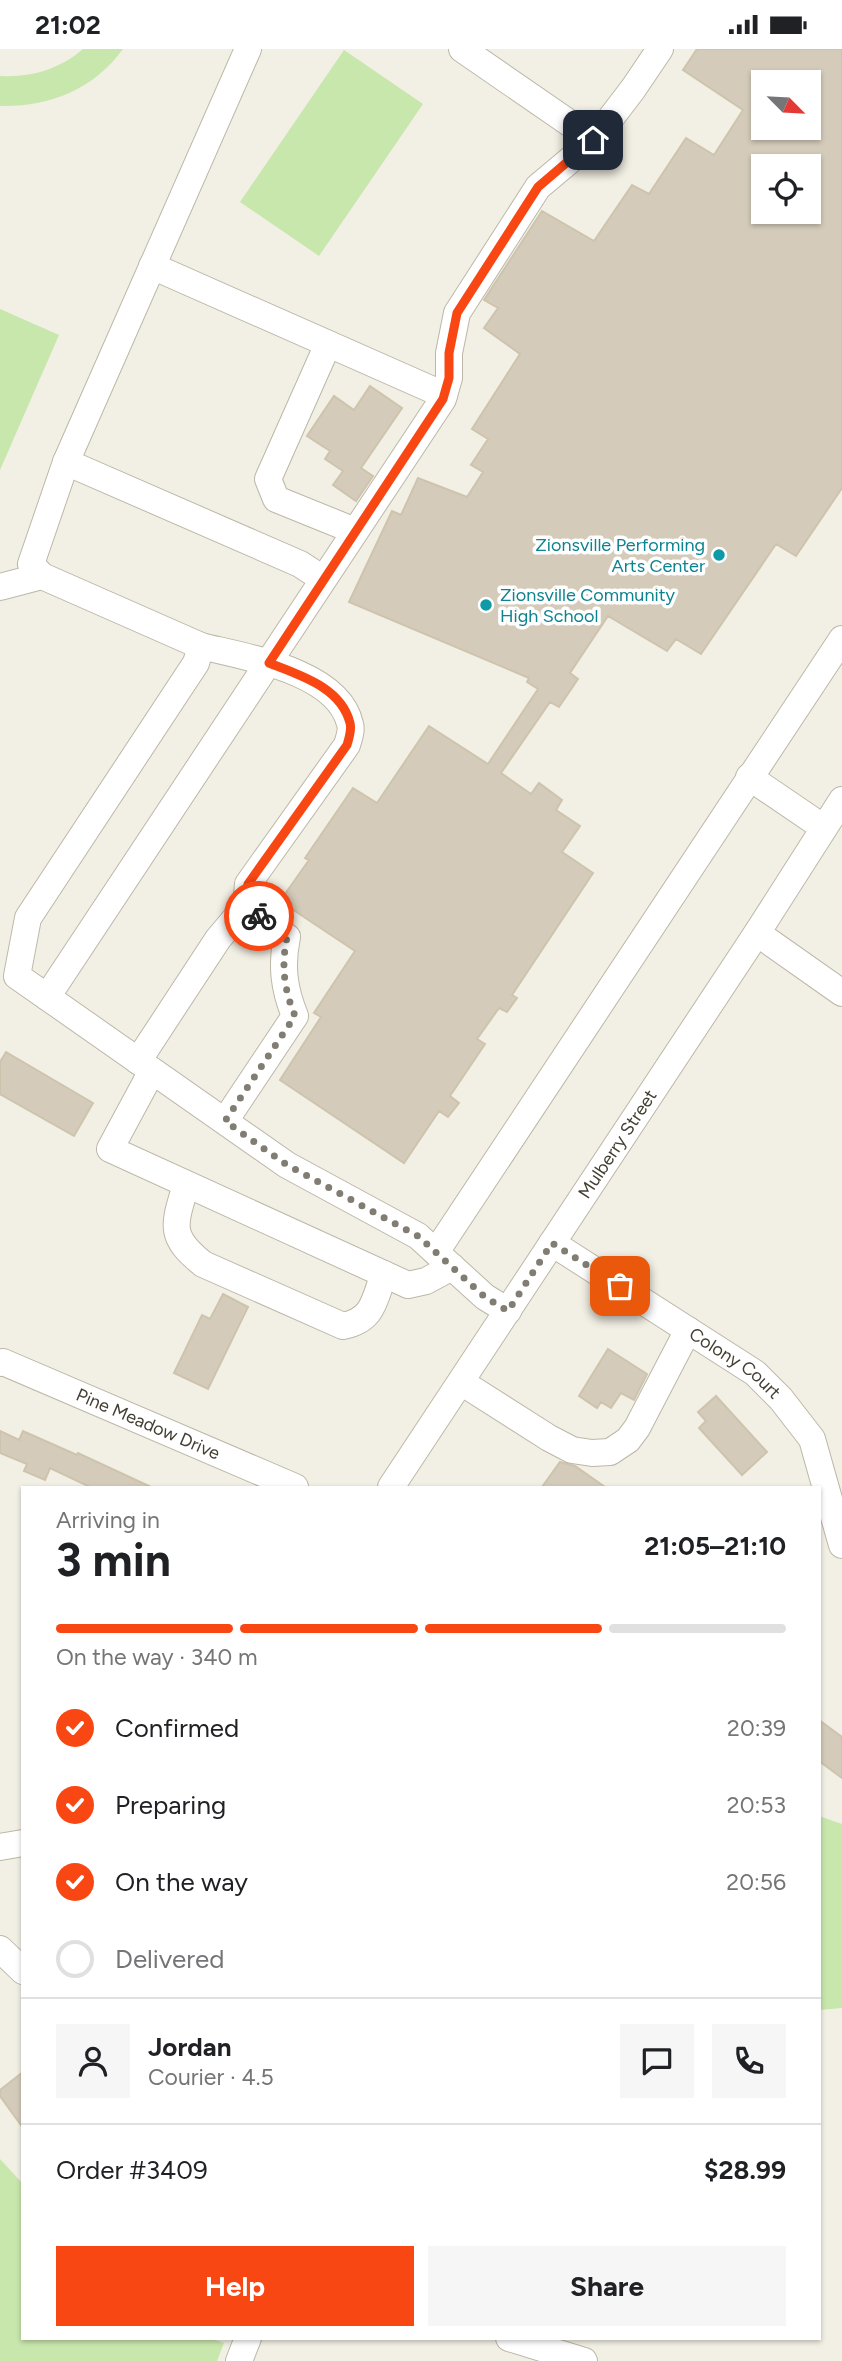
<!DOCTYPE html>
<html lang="en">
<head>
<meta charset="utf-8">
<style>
	body { margin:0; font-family:Figtree,sans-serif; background:#f6f6f6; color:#202124; height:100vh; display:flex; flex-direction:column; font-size:26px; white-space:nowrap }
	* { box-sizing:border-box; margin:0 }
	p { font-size:23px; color:#757577 }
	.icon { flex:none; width:38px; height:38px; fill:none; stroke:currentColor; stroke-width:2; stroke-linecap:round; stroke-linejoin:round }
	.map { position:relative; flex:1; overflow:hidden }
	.side { position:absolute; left:21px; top:1437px; width:800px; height:854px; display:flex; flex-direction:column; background:#fff; border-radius:0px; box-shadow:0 2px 5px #0004 }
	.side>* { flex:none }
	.needle { width:46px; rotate:114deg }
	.controls { position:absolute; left:751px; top:21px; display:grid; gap:14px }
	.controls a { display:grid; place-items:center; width:70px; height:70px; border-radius:0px; background:#fff; box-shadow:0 2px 5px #0004; font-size:35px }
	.pin { position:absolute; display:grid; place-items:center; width:60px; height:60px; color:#fff; margin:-30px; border-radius:14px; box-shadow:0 4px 10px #0006 }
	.courier { position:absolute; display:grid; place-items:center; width:70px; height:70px; margin:-35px; border:5px solid #f94714; border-radius:50%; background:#fff; color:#222; box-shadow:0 2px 9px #0007 }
	.headline em { font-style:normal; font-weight:700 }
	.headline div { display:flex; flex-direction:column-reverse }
	.headline { display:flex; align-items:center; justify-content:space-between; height:119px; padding:0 35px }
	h1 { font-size:46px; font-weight:700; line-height:52px }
	.bar { display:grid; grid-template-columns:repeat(4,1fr); gap:10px 7px; align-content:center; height:84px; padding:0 35px }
	.bar i { height:9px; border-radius:5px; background:#e0e0e0 }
	.bar .current { background:#f94714 }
	.bar p { grid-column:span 4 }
	.line { display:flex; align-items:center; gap:18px; padding:0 35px; border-top:2px solid #e0e0e0 }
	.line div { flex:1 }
	.round { display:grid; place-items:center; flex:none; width:74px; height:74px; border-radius:0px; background:#f6f6f6 }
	ol { padding:0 35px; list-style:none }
	li { display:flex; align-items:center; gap:21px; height:77px }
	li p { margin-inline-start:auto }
	li .icon { padding:7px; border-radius:50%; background:#f94714; color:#fff; stroke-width:4 }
	li:last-child { color:#757577 }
	li i { width:38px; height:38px; border:4px solid #e0e0e0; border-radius:50% }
	.button { display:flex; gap:14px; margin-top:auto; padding:14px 35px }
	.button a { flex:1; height:80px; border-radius:0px; background:#f94714; color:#fff; font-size:28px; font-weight:700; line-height:80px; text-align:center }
	.button a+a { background:#f6f6f6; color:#202124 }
	.status { display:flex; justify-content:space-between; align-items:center; height:49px; padding:0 35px; background:#fff; direction:ltr }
	.status svg { height:19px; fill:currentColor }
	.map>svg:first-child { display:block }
</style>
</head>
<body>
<div class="status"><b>21:02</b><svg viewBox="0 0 49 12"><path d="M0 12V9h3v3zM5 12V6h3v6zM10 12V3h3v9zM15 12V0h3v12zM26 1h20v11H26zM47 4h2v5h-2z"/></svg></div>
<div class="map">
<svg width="842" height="2312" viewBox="0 0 842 2312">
	<rect width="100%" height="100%" fill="#f2efe4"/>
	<path fill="#c8e7ac" d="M 83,0 L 123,0 C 93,41 49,58 0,57 L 0,27 C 31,29 60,20 83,0 Z
		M 344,1 L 423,55 L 319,207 L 240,153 Z
		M 0,260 L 59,286 L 0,421 Z
		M 819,1767 L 842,1775 L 842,1959 L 819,1961 Z
		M 0,2110 L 23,2135 L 23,2289 L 210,2289 L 224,2294 L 217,2312 L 0,2312 Z"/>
	<path fill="#d4cbba" stroke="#cec4ad" stroke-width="2" fill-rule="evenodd" d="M 697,0 L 842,0 L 842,439 L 796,507 L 776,495 L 701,605 L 676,590 L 667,602 L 608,567 L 570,624 L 578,630 L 559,658 L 550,653 L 501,724 L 531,745 L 539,734 L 562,751 L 556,761 L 580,777 L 562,803 L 593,824 L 512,946 L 517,949 L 507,963 L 499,959 L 477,990 L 485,995 L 450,1047 L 459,1054 L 448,1068 L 439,1062 L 404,1114 L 280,1031 L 321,968 L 314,964 L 355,902 L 280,852 L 309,811 L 305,809 L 353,739 L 377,754 L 429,677 L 488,715 L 538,640 L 527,633 L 529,629 L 349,553 L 392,462 L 401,466 L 418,429 L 467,448 L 483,423 L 471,416 L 488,390 L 472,380 L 520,305 L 484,279 L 498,259 L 484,251 L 542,162 L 594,192 L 632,136 L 649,145 L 686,89 L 714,106 L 743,61 L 683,21 ZM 763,33 L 808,33 L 808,79 L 763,79 ZM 763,117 L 808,117 L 808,163 L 763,163 Z
		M 370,337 L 402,359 L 361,419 L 373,427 L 356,452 L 333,436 L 343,422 L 325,410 L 330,402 L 307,387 L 334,347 L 354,361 Z
		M 6,1003 L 93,1054 L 74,1087 L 0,1045 L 0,1013 Z
		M 223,1245 L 248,1258 L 208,1340 L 174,1324 L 202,1266 L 210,1270 Z
		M 608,1300 L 647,1325 L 634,1351 L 621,1344 L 611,1359 L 601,1353 L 597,1359 L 579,1347 Z
		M 716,1347 L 767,1403 L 742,1426 L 699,1379 L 706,1372 L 698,1363 Z
		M 0,1382 L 19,1391 L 23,1382 L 77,1406 L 78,1404 L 151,1438 L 90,1438 L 50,1419 L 45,1431 L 24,1422 L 27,1415 L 0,1404 Z
		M 560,1413 L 575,1417 L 605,1438 L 542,1438 Z
		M 819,1671 L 842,1688 L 842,1729 L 819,1712 Z
		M 23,2023 L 23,2079 L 0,2047 L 0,2041 Z"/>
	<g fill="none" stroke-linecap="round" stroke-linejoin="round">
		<defs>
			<g id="minor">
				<path d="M 248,0 L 66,413 L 31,515 L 42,527 L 201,597 L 196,614 L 28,869 L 17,927 L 287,1116 L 418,1187 L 485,1248 L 508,1262"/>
				<path d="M 462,0 L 594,91"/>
				<path d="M 152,217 L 444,346"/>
				<path d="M 328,295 L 268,430 L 276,450 L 355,482"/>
				<path d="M 66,413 L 300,515 L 323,530"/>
				<path d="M 0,538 L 42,527"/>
				<path d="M 201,597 C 245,608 338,622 350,675 C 352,681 349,689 347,696 L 248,835 L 246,857 L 287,888 C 281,917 284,940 295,967 L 225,1072"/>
				<path d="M 749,728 L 824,779"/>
				<path d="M 757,884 L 842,944"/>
				<path d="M 47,948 L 443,350 L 449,329 L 449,304 L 457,264 L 538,138 L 594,91 L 633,40 L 660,0"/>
				<path d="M 138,1012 L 218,890 L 246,857"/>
				<path d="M 152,1022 L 110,1100 L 408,1236 L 426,1232 L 452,1218"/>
				<path d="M 186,1136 C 174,1176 168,1187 203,1215 L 343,1277 C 374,1271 374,1251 384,1225"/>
				<path id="s1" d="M 552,1194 L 755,1324 L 781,1350 L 812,1390 L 842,1496"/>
				<path d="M 436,1203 L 842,590"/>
				<path id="s2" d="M 0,1314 L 3,1313 L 295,1438"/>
				<path d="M 461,1333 L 549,1389 L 572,1401 L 592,1404 L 610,1403 L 628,1391 L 637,1379 L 688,1281"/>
				<path id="s3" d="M 391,1438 L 757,884 L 842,751"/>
				<path d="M 0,1798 L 23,1794"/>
				<path d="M 0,1900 L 23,1922"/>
				<path d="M 509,2289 L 584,2312"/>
				<path d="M 239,2312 L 248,2289"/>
			</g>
		</defs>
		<use href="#minor" stroke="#bdb7a7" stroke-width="28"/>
		<use href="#minor" stroke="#fff" stroke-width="26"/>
	</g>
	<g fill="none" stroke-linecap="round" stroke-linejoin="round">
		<path stroke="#817d72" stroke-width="7" stroke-dasharray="0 12.6" d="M 259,867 L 287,888 C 281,917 284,940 295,967 L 225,1072 L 287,1116 L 418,1187 L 485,1248 L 508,1262 L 552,1194 L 620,1237"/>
		<path stroke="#f94714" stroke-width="9" d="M 259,867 L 246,857 L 248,835 L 347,696 C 349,689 352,681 350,674 C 341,638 299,626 269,614 L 443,350 L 449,329 L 449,304 L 457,264 L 538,138 L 593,91"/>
	</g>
	<g fill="#0f9aa8" stroke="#fff" stroke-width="2.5">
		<circle cx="719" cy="506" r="7"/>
		<circle cx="486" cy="556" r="7"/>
	</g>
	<g text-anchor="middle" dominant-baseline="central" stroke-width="7" stroke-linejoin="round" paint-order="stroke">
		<g font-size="18" fill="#0d838f" stroke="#fff" text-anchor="end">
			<text x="705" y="496">Zionsville Performing<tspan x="705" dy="21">Arts Center</tspan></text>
			<text x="500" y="546" text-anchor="start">Zionsville Community<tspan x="500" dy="21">High School</tspan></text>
		</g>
		<g font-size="18" fill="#443f34" stroke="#fff">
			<text stroke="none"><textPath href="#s3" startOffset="411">Mulberry Street</textPath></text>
			<text stroke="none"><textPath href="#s1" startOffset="219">Colony Court</textPath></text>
			<text stroke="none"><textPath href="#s2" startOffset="161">Pine Meadow Drive</textPath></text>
		</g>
	</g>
</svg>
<div class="controls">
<a><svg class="needle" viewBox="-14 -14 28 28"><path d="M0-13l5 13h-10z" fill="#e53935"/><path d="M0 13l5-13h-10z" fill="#757577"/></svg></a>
<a><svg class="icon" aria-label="locate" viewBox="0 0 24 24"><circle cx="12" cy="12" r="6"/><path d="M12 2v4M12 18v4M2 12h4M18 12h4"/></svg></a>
</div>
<div class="pin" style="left:620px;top:1237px;background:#ea580c"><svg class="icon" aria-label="bag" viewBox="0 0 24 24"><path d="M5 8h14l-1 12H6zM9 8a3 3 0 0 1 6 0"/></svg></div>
<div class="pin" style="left:593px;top:91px;background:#1f2937"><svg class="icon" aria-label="home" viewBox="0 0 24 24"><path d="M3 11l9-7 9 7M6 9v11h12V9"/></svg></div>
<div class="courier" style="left:259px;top:867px"><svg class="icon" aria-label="bike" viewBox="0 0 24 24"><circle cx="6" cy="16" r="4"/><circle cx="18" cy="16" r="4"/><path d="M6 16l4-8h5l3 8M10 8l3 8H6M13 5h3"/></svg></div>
<section class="side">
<div class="headline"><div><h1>3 min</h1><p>Arriving in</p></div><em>21:05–21:10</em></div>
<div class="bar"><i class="current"></i><i class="current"></i><i class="current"></i><i></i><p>On the way · 340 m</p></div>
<ol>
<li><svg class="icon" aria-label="check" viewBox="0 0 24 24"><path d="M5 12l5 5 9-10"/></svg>Confirmed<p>20:39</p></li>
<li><svg class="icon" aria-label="check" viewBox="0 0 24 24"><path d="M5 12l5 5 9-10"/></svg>Preparing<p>20:53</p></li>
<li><svg class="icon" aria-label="check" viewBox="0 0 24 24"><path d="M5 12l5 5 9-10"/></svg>On the way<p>20:56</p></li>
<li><i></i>Delivered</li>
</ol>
<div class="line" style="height:126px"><a class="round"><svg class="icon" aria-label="person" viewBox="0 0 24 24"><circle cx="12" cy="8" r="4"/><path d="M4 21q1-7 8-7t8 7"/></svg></a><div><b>Jordan</b><p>Courier · 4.5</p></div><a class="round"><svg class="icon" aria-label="chat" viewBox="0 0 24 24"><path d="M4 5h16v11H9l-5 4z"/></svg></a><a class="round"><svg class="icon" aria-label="phone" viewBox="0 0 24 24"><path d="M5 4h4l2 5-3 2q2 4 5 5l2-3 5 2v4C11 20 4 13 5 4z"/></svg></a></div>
<div class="line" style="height:91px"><div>Order #3409</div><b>$28.99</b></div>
<div class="button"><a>Help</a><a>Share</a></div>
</section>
</div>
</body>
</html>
